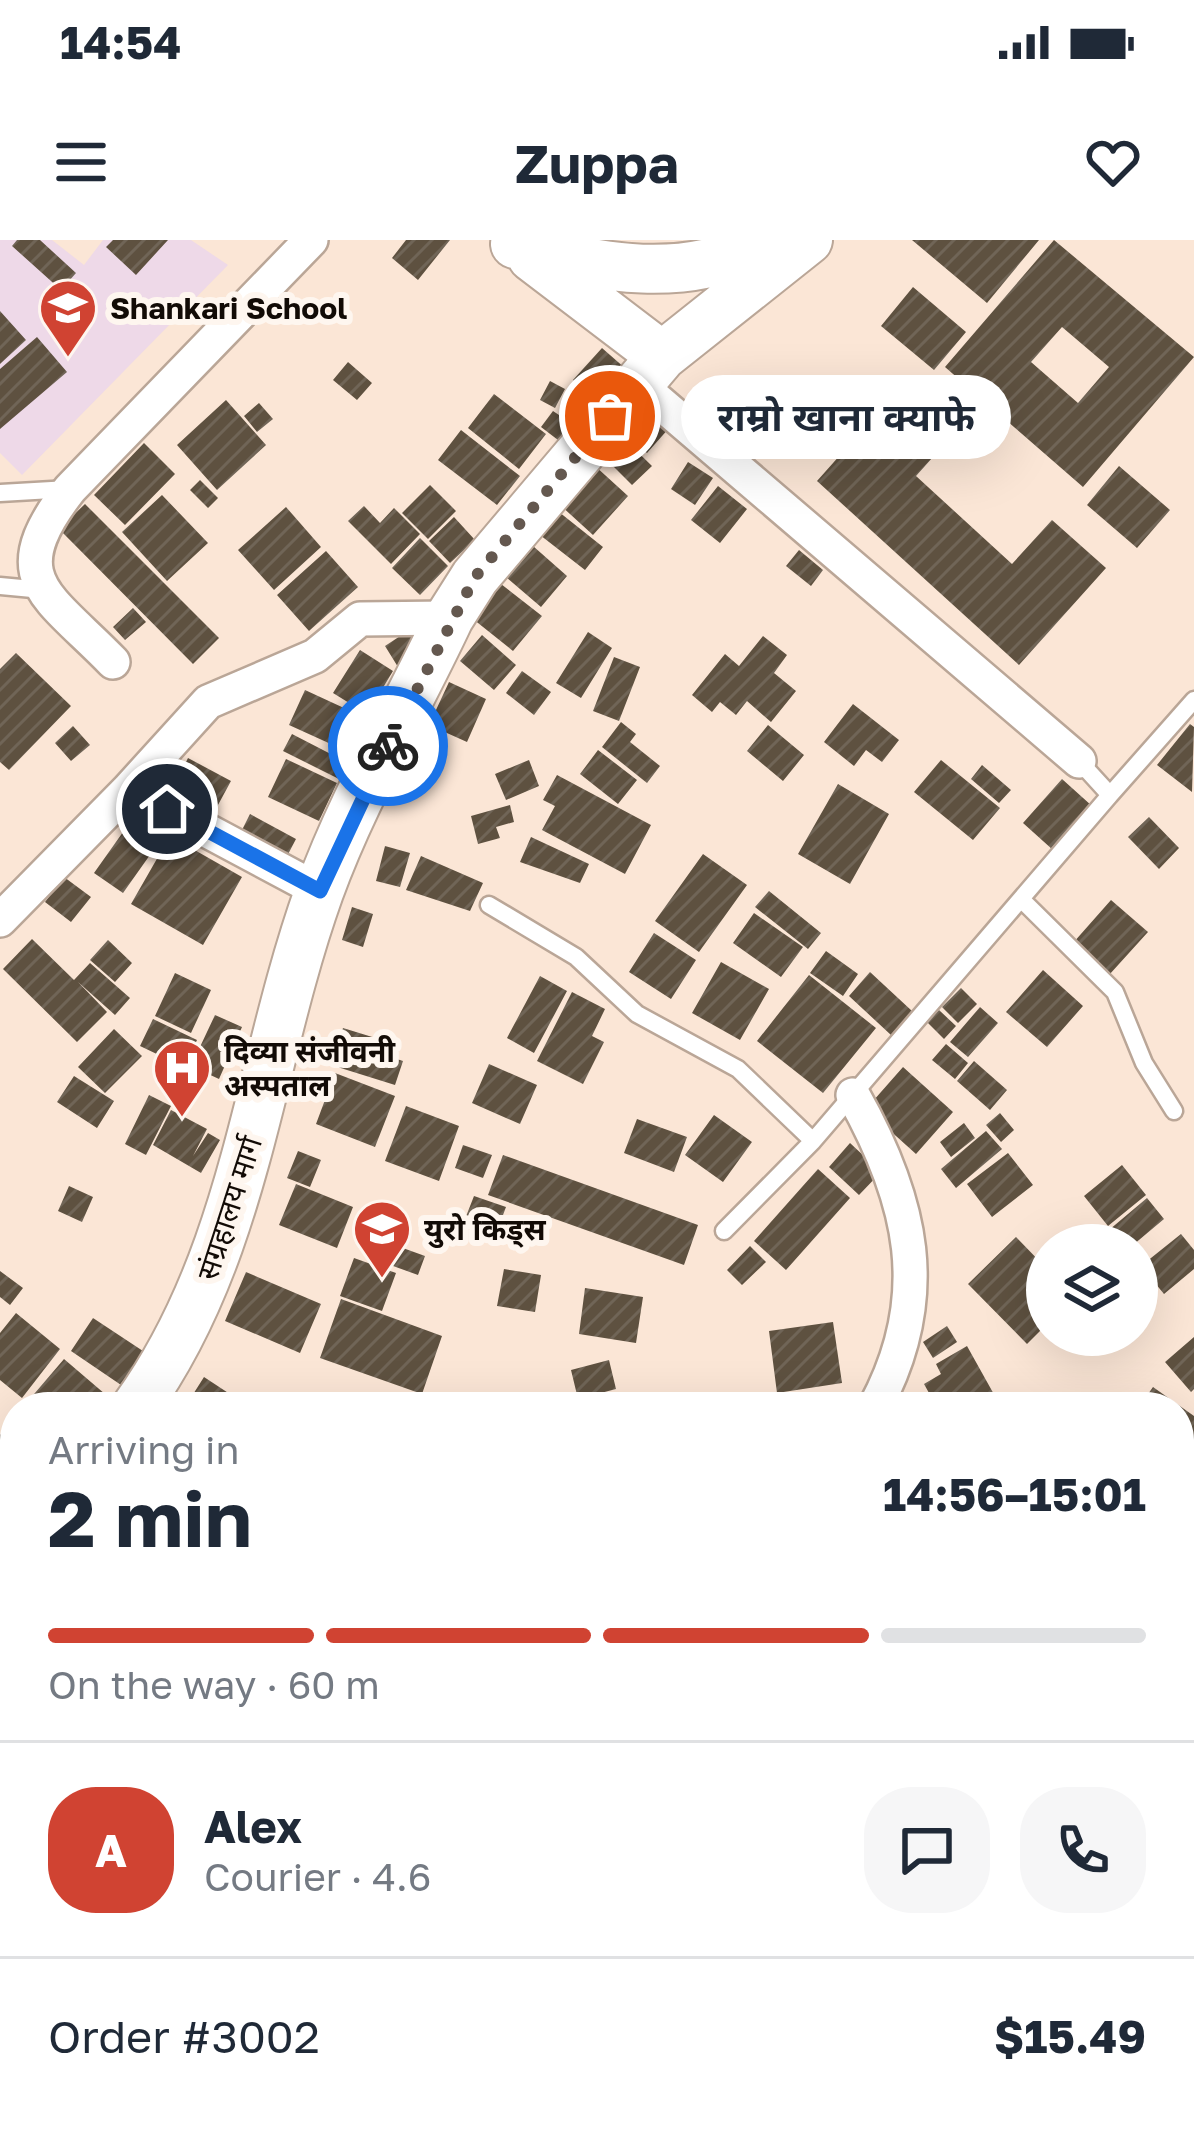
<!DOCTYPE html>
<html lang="en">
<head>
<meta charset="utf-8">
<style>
	body { margin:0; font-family:"Golos Text","Noto Sans Devanagari",sans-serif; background:#f6f6f7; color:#1f2937; height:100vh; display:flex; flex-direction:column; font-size:45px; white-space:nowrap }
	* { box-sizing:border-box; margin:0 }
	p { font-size:39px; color:#747a83 }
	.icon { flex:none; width:66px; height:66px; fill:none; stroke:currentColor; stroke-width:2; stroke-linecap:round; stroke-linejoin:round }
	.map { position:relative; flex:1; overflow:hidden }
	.panel { position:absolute; left:0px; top:1152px; width:1194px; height:744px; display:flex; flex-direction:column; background:#fff; border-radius:48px 48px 0 0; box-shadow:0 12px 48px #0002 }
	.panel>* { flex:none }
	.fabs { position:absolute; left:1026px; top:984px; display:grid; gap:24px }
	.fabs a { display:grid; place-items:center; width:132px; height:132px; border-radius:50%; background:#fff; box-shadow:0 12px 48px #0002; font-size:60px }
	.pin { position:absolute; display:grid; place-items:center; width:102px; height:102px; color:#fff; margin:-51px; border:6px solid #fff; border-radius:50%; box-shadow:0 3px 12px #0007 }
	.courier { position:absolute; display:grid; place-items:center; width:120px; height:120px; margin:-60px; border:9px solid #1a73e8; border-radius:50%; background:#fff; color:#222; box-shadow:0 3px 15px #0007 }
	.bubble { position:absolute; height:84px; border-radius:42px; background:#fff; box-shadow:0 12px 48px #0002; font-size:39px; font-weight:700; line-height:84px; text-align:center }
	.overview em { font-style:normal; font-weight:700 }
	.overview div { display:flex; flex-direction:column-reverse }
	.overview { display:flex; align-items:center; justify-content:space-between; height:204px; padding:0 48px }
	h1 { font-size:78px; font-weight:700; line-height:90px }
	.bar { display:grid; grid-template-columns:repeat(4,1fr); gap:18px 12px; align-content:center; height:144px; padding:0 48px }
	.bar i { height:15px; border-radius:9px; background:#e0e1e3 }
	.bar .active { background:#d04332 }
	.bar p { grid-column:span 4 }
	.line { display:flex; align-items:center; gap:30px; padding:0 48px; border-top:3px solid #e0e1e3 }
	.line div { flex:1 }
	.round { display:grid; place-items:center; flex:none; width:126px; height:126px; border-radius:48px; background:#f6f6f7 }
	.status { display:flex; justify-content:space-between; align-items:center; height:84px; padding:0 60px; background:#fff; direction:ltr }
	.status svg { height:33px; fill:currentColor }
	header { display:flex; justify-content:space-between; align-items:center; height:156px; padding:0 48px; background:#fff; font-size:54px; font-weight:700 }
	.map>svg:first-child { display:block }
</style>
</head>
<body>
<div class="status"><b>14:54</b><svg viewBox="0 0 49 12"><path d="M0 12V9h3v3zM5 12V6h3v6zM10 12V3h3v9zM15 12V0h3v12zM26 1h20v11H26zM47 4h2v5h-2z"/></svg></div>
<header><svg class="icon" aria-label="menu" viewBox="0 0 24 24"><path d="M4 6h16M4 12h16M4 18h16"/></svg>Zuppa<svg class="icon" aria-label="heart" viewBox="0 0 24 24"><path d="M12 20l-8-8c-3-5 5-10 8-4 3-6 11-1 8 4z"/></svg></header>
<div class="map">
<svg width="1194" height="1896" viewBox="0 0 1194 1896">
	<defs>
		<pattern id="building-hatch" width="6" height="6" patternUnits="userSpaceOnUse" patternTransform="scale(3)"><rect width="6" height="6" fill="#5e5140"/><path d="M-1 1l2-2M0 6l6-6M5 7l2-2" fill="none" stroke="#706557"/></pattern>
	</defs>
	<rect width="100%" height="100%" fill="#fbe6d6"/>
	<path fill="#eed9e8" d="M 0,0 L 52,0 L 84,25 L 103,0 L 191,0 L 228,25 L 22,235 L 0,213 Z"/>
	<path fill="url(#building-hatch)" fill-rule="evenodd" d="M 17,0 L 40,0 L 76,33 L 61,50 L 12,6 Z
		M 113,0 L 168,0 L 136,35 L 106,7 Z
		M 406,0 L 450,0 L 418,40 L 392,18 Z
		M 912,0 L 1039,0 L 987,63 Z
		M 1054,0 L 1194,117 L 1083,247 L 945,127 ZM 1062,87 L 1109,127 L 1078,163 L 1031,122 Z
		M 913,47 L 966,92 L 934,130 L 881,86 Z
		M 0,71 L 26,100 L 0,124 Z
		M 37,97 L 67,132 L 0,189 L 0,129 Z
		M 602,108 L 626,129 L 597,161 L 573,140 Z
		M 348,122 L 372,143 L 357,160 L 333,140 Z
		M 550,141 L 565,149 L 555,168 L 540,160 Z
		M 898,150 L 950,198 L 916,236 L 1012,324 L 1052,280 L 1106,328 L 1019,425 L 817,241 Z
		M 494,154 L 546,194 L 519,229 L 468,188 Z
		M 638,158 L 670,187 L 647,213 L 615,184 Z
		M 226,160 L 266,205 L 217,250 L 177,205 Z
		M 259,163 L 273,179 L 257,192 L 244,176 Z
		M 553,171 L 571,183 L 558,200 L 541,187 Z
		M 613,188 L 652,226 L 632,245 L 594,207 Z
		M 461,190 L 520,236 L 497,265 L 438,220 Z
		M 144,203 L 175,234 L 125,285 L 94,255 Z
		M 688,222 L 713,238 L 695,265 L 671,249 Z
		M 594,225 L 628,256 L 593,295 L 559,264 Z
		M 1119,226 L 1170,270 L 1137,308 L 1087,265 Z
		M 200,240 L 218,258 L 208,268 L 190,250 Z
		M 430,245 L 456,271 L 428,299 L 402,273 Z
		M 718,246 L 747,269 L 720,303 L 691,280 Z
		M 162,255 L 208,303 L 167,341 L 122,292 Z
		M 85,264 L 219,398 L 193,424 L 59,289 Z
		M 364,266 L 380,283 L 394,268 L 420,294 L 391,324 L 348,281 Z
		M 286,267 L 321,307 L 274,350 L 238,310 Z
		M 559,272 L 603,307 L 585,330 L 540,295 Z
		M 454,277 L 475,300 L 450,323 L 429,301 Z
		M 420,298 L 448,326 L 420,355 L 392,328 Z
		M 533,306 L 567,336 L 541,367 L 506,337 Z
		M 799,310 L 823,330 L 811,346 L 786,326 Z
		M 326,311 L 358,347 L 309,391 L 277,355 Z
		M 501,344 L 542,376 L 513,411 L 473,379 Z
		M 133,368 L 146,382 L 125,400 L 113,387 Z
		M 423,381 L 436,402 L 398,427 L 385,406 Z
		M 588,392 L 612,408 L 581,458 L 556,443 Z
		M 482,395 L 516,425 L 494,450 L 460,421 Z
		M 763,396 L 787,415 L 774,433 L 796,451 L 771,482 L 747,461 L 736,475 L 720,462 L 712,472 L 692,455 L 725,414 L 739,426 Z
		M 360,410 L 393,431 L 367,474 L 333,453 Z
		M 16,413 L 71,466 L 9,530 L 0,522 L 0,429 Z
		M 614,417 L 640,427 L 619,481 L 593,471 Z
		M 522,431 L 551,452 L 534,475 L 506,453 Z
		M 449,442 L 486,459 L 467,502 L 429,485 Z
		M 305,450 L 370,480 L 355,515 L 289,485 Z
		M 853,464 L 899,500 L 882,522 L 866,510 L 854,526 L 824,502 Z
		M 621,482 L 636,494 L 630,502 L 660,526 L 647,543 L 602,507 Z
		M 1190,484 L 1194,487 L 1192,552 L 1157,525 Z
		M 768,485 L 804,515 L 783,541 L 747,511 Z
		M 73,486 L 90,505 L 71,521 L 55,503 Z
		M 292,494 L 352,525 L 343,541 L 283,511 Z
		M 598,510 L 637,540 L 618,564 L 580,534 Z
		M 188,518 L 231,541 L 212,576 L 170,554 Z
		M 286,519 L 337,543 L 319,581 L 268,557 Z
		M 529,520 L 539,546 L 506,560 L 495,534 Z
		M 941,520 L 1000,568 L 973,600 L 914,552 Z
		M 982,525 L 1011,550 L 999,563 L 971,539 Z
		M 557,535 L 651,585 L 625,634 L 542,590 L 555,566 L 543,560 Z
		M 1062,539 L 1092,566 L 1053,610 L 1023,583 Z
		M 838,544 L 889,574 L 850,644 L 798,614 Z
		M 510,565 L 514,582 L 496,587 L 500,598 L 478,604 L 471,576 Z
		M 250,574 L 296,599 L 284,622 L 238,598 Z
		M 1149,577 L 1179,608 L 1159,629 L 1128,597 Z
		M 128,585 L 157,605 L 123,653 L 94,633 Z
		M 170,596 L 242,637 L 203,705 L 131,664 Z
		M 531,597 L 589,624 L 580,643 L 520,622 Z
		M 385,606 L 410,613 L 400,647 L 376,641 Z
		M 703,614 L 747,645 L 699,712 L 655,681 Z
		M 421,616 L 483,643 L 470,671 L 406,650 Z
		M 64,637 L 91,657 L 71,682 L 45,662 Z
		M 769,651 L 821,693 L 808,709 L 755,667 Z
		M 1111,660 L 1148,692 L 1109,735 L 1073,703 Z
		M 352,667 L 373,674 L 363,707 L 342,700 Z
		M 754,673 L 803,707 L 781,737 L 733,703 Z
		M 654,693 L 696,720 L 671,759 L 629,732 Z
		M 32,699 L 74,740 L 90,723 L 130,758 L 115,775 L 78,742 L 107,772 L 77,802 L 3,729 Z
		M 108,700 L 132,723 L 115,742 L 90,720 Z
		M 826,711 L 858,734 L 843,756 L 810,733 Z
		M 721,722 L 769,749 L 740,800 L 692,773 Z
		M 1043,730 L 1083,766 L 1047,807 L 1006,772 Z
		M 870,732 L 912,771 L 891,795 L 849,756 Z
		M 175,733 L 211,750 L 191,793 L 155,776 Z
		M 809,735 L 876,788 L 823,853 L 757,801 Z
		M 540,736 L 567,751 L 534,813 L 507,798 Z
		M 961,748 L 977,764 L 958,783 L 942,767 Z
		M 572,752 L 605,769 L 592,796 L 604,802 L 583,844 L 537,821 Z
		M 980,767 L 998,783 L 968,817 L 950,802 Z
		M 939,770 L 956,786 L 944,799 L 927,782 Z
		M 215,775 L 242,787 L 219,839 L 191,826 Z
		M 153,779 L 197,800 L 184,827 L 140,806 Z
		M 343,788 L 382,800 L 378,813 L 403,821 L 395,845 L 331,825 Z
		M 114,789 L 142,816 L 105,853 L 78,827 Z
		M 946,804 L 968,823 L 955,839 L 932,820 Z
		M 974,821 L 1007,850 L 990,870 L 957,841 Z
		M 489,824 L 537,845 L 520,884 L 472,863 Z
		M 903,827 L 953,872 L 916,914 L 866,869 Z
		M 335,833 L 395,856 L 375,907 L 316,884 Z
		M 74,836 L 114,861 L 97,888 L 57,862 Z
		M 149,855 L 171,866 L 146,915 L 125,904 Z
		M 406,866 L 459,886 L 439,941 L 385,921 Z
		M 171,870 L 207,889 L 193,916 L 208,893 L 220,900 L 201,933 L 153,905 Z
		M 1000,873 L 1014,890 L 1001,902 L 986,885 Z
		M 714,875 L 752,902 L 723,942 L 685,915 Z
		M 637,879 L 687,897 L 674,932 L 624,913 Z
		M 964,883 L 975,898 L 951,917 L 940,902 Z
		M 986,891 L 1002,909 L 956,948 L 941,929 Z
		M 850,903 L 881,932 L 859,955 L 829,927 Z
		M 463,905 L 492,915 L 483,938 L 455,928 Z
		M 298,911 L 321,920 L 310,947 L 287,938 Z
		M 1008,913 L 1033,945 L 992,977 L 967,944 Z
		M 503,915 L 698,985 L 684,1025 L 488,955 Z
		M 1122,925 L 1146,955 L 1108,986 L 1084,956 Z
		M 818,929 L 850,958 L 786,1030 L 754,1001 Z
		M 296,944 L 353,967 L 337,1008 L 279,985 Z
		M 69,946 L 93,957 L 82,982 L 58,971 Z
		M 474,956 L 506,967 L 497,991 L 465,979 Z
		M 1147,958 L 1164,979 L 1133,1005 L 1122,1005 L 1109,990 Z
		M 1181,994 L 1194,1010 L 1194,1029 L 1164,1054 L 1141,1026 Z
		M 1016,997 L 1047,1029 L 1047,1084 L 1027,1104 L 968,1044 Z
		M 389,1003 L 425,1016 L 418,1035 L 382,1022 Z
		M 750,1006 L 766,1022 L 742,1045 L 727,1030 Z
		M 354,1018 L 396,1033 L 382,1071 L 340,1056 Z
		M 504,1029 L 541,1035 L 535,1072 L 497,1066 Z
		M 0,1031 L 23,1048 L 10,1065 L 0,1057 Z
		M 246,1032 L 321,1064 L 300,1113 L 225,1081 Z
		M 585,1048 L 643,1057 L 636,1103 L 579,1094 Z
		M 341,1059 L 442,1096 L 422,1154 L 320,1118 Z
		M 16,1073 L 60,1109 L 22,1158 L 0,1140 L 0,1093 Z
		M 93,1078 L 146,1113 L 124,1147 L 71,1111 Z
		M 833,1082 L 842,1143 L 777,1153 L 769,1091 Z
		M 947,1086 L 957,1102 L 933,1118 L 923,1102 Z
		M 1194,1097 L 1194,1149 L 1191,1152 L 1165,1122 Z
		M 967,1106 L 996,1158 L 981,1167 L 905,1167 L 929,1153 L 924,1144 L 941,1134 L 936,1124 Z
		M 64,1119 L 112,1160 L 105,1167 L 23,1167 Z
		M 609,1120 L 616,1149 L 578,1159 L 571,1130 Z
		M 204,1137 L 245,1164 L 243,1167 L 185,1167 Z
		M 1153,1147 L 1194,1176 L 1194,1213 L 1186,1224 L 1179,1219 L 1179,1167 L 1139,1167 Z
		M 15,1177 L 15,1218 L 0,1205 L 0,1195 Z
		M 0,1217 L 15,1232 L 15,1278 L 0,1294 Z
		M 1179,1391 L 1194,1391 L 1194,1449 L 1179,1449 Z
		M 1194,1461 L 1194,1522 L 1181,1524 L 1179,1463 Z
		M 15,1505 L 15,1547 L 0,1551 L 0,1509 Z
		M 1179,1619 L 1194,1642 L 1194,1658 L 1179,1668 Z
		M 15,1660 L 15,1726 L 6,1737 L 0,1731 L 0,1679 Z
		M 0,1779 L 15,1791 L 15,1818 L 0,1836 Z
		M 15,1825 L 15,1881 L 20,1881 L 15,1888 L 0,1875 L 0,1843 Z
		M 30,1881 L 83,1881 L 70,1896 L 27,1896 L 22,1891 Z
		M 179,1881 L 231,1881 L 223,1893 L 234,1881 L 285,1886 L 276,1896 L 189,1896 L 176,1885 Z
		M 302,1881 L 351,1881 L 340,1896 L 303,1896 L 295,1890 Z
		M 357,1881 L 391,1881 L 408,1896 L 343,1896 Z
		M 480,1881 L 527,1881 L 530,1884 L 517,1896 L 465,1896 Z
		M 662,1881 L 734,1881 L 721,1896 L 680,1896 Z
		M 746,1881 L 760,1881 L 776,1896 L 732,1896 Z
		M 796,1881 L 842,1881 L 849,1888 L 840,1896 L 811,1896 Z
		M 931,1881 L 971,1881 L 974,1889 L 957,1896 L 912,1896 L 927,1890 L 924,1884 Z
		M 976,1881 L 1034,1881 L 1041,1896 L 983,1896 Z"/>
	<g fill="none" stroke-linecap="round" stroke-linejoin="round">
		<defs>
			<path id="lane" d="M 0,253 L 69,249
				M 0,346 L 43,350
				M 1079,521 L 1110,555 L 1194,460
				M 1022,660 L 1115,752 L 1144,823 L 1174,871
				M 489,665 L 576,717 L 637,774 L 738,829 L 813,901
				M 724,991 L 813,901 L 1110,555
				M 538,1881 L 555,1896
				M 603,1896 L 616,1881"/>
			<path id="street" d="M 637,143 L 1079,521
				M 113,422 C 47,354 0,339 70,249 L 311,0
				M 129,549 L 208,462 L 315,416 L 360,379 L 449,378
				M 0,680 L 129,549 L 320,651
				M 853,855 C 912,960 935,1056 875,1167
				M 1179,1457 L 1194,1455
				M 0,1603 L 15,1600
				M 0,1764 L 15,1777
				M 1179,1856 L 1194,1855
				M 138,1881 L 156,1896
				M 414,1881 L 425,1891 L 421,1896"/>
			<path id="secondary" d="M 515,4 C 595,29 690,46 767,0
				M 532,17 L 662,116
				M 136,1167 C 247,1013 257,825 319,652 C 353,558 407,468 449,378 L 475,337 L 662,116 L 808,0
				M 0,1327 L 15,1314"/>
		</defs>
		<use href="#lane" stroke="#baa697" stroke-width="21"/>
		<use href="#street" stroke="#baa697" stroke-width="38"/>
		<use href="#secondary" stroke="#baa697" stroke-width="52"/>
		<use href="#lane" stroke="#fff" stroke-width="16"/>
		<use href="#street" stroke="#fff" stroke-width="33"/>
		<use href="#secondary" stroke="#fff" stroke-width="48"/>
	</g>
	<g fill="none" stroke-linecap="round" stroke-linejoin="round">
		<path stroke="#64584f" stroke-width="12" stroke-dasharray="0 21.6" d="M 388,506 L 475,337 L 610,176"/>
		<path stroke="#1a73e8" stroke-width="15" d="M 167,569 L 320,651 L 388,506"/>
	</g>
	<defs>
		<symbol id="school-pin" viewBox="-11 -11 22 30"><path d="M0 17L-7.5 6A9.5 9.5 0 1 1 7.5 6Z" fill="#d04332" stroke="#fef6ef"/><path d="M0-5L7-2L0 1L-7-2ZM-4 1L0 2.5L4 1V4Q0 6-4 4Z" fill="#fff"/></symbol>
		<symbol id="hospital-pin" viewBox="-11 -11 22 30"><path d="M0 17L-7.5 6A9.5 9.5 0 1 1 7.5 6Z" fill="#d04332" stroke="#fef6ef"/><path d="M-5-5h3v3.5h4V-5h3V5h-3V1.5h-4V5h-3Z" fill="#fff"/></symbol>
	</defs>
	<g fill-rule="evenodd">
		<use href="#school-pin" x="35" y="35" width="66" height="90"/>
		<use href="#hospital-pin" x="149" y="795" width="66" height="90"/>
		<use href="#school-pin" x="349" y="956" width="66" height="90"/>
	</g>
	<g text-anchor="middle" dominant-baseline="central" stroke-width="12" stroke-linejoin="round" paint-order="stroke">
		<g font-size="30" font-weight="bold" fill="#120b06" stroke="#fef6ef" text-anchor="start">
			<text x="110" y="68">Shankari School</text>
			<text x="224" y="811">दिव्या संजीवनी<tspan x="224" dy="34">अस्पताल</tspan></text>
			<text x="424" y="989">युरो किड्स</text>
		</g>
		<g font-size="30" fill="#120b06" stroke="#fef6ef">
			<text transform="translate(229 968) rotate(-72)">संग्रहालय मार्ग</text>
		</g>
	</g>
</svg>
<div class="fabs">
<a><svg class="icon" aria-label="layers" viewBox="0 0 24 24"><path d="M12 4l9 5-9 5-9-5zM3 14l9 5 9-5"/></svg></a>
</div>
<div class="pin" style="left:610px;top:176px;background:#ea580c"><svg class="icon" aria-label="bag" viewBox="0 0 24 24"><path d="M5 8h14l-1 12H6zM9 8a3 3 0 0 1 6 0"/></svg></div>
<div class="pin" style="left:167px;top:569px;background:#1f2937"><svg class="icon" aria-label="home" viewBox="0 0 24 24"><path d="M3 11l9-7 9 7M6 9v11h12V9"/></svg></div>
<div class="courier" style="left:388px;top:506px"><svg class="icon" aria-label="bike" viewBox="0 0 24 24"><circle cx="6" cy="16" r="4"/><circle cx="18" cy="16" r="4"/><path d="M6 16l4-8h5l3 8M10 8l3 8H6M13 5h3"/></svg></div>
<div class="bubble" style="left:681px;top:135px;width:330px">राम्रो खाना क्याफे</div>
<section class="panel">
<div class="overview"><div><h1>2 min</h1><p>Arriving in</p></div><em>14:56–15:01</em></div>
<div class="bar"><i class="active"></i><i class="active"></i><i class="active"></i><i></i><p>On the way · 60 m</p></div>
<div class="line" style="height:216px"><b class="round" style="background:#d04332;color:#fff">A</b><div><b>Alex</b><p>Courier · 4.6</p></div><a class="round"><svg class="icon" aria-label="chat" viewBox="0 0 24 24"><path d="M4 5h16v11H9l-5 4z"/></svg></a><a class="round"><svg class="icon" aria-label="phone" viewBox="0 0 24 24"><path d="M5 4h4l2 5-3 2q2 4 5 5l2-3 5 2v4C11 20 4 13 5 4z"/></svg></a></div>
<div class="line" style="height:156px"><div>Order #3002</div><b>$15.49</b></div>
</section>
</div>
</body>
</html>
